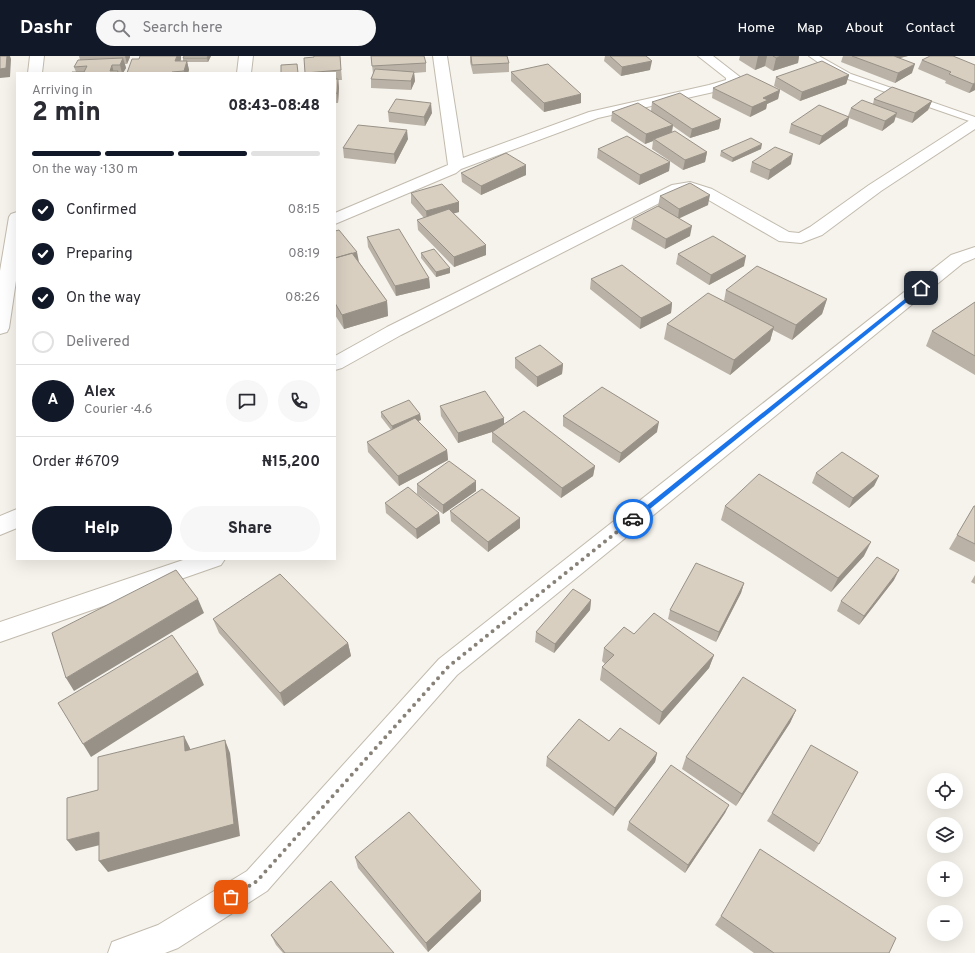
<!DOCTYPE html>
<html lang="en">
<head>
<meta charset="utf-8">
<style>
	body { margin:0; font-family:Overpass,sans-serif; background:#f7f7f7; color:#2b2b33; height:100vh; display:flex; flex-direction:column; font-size:15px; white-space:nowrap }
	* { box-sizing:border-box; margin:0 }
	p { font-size:13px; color:#7c7c81 }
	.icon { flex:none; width:22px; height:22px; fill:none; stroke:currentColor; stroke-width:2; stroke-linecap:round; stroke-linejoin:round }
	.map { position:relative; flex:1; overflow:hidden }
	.sheet { position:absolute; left:16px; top:16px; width:320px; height:488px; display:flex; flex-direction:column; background:#fff; border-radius:0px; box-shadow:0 4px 16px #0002 }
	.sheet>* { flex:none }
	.tools { position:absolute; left:927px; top:717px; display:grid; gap:8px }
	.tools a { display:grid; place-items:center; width:36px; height:36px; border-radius:50%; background:#fff; box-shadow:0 4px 16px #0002; font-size:20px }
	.pin { position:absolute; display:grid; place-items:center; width:34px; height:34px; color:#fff; margin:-17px; border-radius:8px; box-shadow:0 2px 6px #0006 }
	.courier { position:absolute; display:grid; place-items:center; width:40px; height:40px; margin:-20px; border:3px solid #1a73e8; border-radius:50%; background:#fff; color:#222; box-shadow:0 1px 5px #0007 }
	.overview em { font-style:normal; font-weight:800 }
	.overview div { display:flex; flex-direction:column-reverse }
	.overview { display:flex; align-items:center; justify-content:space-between; height:68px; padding:0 16px }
	h1 { font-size:26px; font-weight:800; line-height:30px }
	.bar { display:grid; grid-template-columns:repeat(4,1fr); gap:6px 4px; align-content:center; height:48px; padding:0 16px }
	.bar i { height:5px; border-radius:3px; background:#e1e1e2 }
	.bar .selected { background:#111827 }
	.bar p { grid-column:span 4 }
	.line { display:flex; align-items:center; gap:10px; padding:0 16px; border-top:1px solid #e1e1e2 }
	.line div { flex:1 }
	.round { display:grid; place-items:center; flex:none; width:42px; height:42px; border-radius:21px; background:#f7f7f7 }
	ol { padding:0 16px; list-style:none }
	li { display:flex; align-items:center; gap:12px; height:44px }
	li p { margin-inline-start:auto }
	li .icon { padding:4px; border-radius:50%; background:#111827; color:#fff; stroke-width:4 }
	li:last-child { color:#7c7c81 }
	li i { width:22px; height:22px; border:2px solid #e1e1e2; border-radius:50% }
	.action { display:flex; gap:8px; margin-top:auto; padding:8px 16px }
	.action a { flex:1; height:46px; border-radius:24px; background:#111827; color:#fff; font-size:16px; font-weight:800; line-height:46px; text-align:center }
	.action a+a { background:#f7f7f7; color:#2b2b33 }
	header { display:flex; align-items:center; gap:24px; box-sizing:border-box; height:56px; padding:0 20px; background:#111827; color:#fff }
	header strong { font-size:19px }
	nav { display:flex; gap:22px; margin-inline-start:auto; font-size:14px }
	.search { width:280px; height:36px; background:#f7f7f7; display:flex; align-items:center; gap:10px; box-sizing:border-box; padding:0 14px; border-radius:22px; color:#7c7c81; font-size:15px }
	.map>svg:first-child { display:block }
</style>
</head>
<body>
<header>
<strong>Dashr</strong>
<div class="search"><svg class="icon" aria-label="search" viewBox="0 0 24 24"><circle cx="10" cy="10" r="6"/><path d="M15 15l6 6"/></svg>Search here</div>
<nav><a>Home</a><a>Map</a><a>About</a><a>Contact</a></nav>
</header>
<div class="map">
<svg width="975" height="897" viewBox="0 0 975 897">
	<rect width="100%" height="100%" fill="#f6f3ec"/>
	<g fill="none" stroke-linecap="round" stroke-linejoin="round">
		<defs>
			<path id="service" d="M 809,0 L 819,0 L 851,18 L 975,61 L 975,67 L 845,22 L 829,14 Z"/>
			<path id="minor" d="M 30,0 L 44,0 L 42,17 L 28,17 Z
				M 239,0 L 253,0 L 251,17 L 237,17 Z
				M 433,0 L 447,0 L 463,102 L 589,56 L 709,29 L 726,24 L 726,22 L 698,0 L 713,0 L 740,21 L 737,29 L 718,35 L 598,62 L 461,113 L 456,117 L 335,168 L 335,157 L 448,109 Z
				M 975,63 L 975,73 L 881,135 L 822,179 L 801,187 L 779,185 L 700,139 L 689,136 L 681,136 L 401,279 L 342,312 L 335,314 L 335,300 L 387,271 L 672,129 L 690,126 L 712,133 L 789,176 L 799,177 L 810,171 L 869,129 L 970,64 Z
				M 17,156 L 17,218 L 9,272 L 7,276 L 0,278 L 0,215 L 9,161 L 11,158 Z
				M 975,191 L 975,202 L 963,207 L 457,619 L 267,835 L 178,892 L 165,897 L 108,897 L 112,886 L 158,869 L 247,815 L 439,603 L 951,199 Z
				M 17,453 L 17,472 L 0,479 L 0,460 Z
				M 186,503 L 225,503 L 221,509 L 0,586 L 0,566 Z"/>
		</defs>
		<use href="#service" stroke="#c2bbae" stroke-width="2"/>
		<use href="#minor" stroke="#c2bbae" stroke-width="2"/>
		<use href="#service" fill="#fff" fill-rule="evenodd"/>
		<use href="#minor" fill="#fff" fill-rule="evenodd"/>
	</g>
	<path fill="#bab2a6" d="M 79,0 L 130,0 L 130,1 L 127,8 L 125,8 L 126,12 L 123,17 L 71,17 L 76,16 L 74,11 L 80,4 Z
		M 140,0 L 181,0 L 181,3 L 180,5 L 183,5 L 183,2 L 184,0 L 211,0 L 208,6 L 187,6 L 189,14 L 188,17 L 127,17 L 139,3 Z
		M 340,0 L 342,24 L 338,24 L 339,32 L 338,47 L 335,47 L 335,17 L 305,17 Z
		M 371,0 L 426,7 L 426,16 L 414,17 L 415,25 L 411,34 L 371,32 L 371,23 L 373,18 Z
		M 470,0 L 507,0 L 509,7 L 509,16 L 473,18 L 470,6 Z
		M 605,0 L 646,0 L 650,14 L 621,20 L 604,5 Z
		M 740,0 L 799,0 L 798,7 L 773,15 L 765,10 L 755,14 L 739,4 Z
		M 843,0 L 908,0 L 900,2 L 912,17 L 895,27 L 841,6 Z
		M 922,4 L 975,9 L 975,34 L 969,37 L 945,27 L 946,25 L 918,13 Z
		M 511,16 L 581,47 L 544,56 L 511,25 Z
		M 849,19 L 846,28 L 800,45 L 774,30 L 776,21 Z
		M 713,32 L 780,34 L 778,43 L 767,48 L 766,53 L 750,61 L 712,42 Z
		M 874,43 L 932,45 L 928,54 L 912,67 L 895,61 L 894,66 L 882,75 L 849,62 L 847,70 L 819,89 L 789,77 L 791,68 L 848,60 L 851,52 L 873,48 Z
		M 652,46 L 721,63 L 719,73 L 690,82 L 673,70 L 672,77 L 707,96 L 705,106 L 683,114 L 652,93 L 653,85 L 645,88 L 611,65 L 612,56 L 651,55 Z
		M 388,56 L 432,57 L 425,70 L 389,66 Z
		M 408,83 L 395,108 L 344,102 L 343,92 Z
		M 598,93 L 670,106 L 669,115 L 639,129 L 597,102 Z
		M 761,93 L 732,106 L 720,100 L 721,95 Z
		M 752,106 L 791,108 L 768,124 L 750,116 Z
		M 461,117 L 526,119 L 481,139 L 462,126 Z
		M 411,137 L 459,146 L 459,156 L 453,157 L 486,189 L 486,199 L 454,211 L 418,174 L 417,164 L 424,162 L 411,147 Z
		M 660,140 L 708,149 L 678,162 L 690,180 L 665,193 L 631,173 L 633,163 L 670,158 L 658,150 Z
		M 335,175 L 359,206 L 387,245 L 388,260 L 344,273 L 335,259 Z
		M 367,181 L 429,222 L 430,232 L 396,240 L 368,191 Z
		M 421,197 L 450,212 L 450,217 L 436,221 L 421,202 Z
		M 678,198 L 744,210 L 709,229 L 676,208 Z
		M 591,223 L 672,247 L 671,257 L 640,273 L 590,233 Z
		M 726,234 L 827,243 L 822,258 L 792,284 L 773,274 L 770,285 L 730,319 L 664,283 L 667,268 L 724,245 Z
		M 975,246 L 975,319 L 926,290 L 932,275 Z
		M 515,302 L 563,308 L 562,318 L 537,331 L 515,312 Z
		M 440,350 L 504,368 L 595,410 L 593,420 L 561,442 L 492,386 L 492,376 L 458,387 L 441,360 Z
		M 381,356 L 420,358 L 421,364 L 418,365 L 447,394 L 448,404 L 399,430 L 368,396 L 367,386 L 391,374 L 381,361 Z
		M 563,360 L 657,376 L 619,407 L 563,370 Z
		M 816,417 L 879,420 L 874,430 L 849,452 L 812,427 Z
		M 417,428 L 476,435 L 443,458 L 417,438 Z
		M 385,447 L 439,457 L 440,467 L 417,483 L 386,457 Z
		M 725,450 L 864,500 L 831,536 L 721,464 Z
		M 974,450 L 975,450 L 975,506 L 949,493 Z
		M 450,455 L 520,472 L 488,496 L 451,465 Z
		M 975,519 L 975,528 L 971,526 Z
		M 894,524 L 859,569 L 837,555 L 841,545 Z
		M 744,527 L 741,537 L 716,586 L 668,563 L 670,554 Z
		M 591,544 L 590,554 L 554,597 L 535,586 L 536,576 Z
		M 213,563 L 348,587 L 351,600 L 284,650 L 219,577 Z
		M 634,578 L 714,599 L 709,612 L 659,669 L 600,624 L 602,611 L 605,608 L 602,605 L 604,592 Z
		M 796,654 L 790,667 L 736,750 L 682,713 L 686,701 Z
		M 609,685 L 657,697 L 655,706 L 613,760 L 546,710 L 547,701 Z
		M 729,749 L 725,757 L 685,817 L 627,774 L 629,766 Z
		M 772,757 L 819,788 L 814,796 L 767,765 Z
		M 355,801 L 481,835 L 481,845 L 428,896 L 358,812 Z
		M 721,860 L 889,897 L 754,897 L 715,869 Z
		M 271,879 L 394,897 L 283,897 L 276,889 Z"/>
	<path fill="#979187" d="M 7,0 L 10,0 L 11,3 L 10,21 L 0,22 L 0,13 Z
		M 125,0 L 130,0 L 130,1 L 127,8 Z
		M 177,0 L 181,0 L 181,3 L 178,14 L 175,5 Z
		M 208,0 L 211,0 L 208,6 L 207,2 Z
		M 758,0 L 767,0 L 765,10 L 755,14 Z
		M 781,0 L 799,0 L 798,7 L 773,15 L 776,2 Z
		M 889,0 L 908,0 L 887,5 Z
		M 123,2 L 126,12 L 123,17 L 122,17 L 120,9 Z
		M 187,5 L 189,14 L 188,17 L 184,17 L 184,15 Z
		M 652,5 L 650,14 L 621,20 L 622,11 Z
		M 915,8 L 912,17 L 895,27 L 898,17 Z
		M 112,9 L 114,17 L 110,15 Z
		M 414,16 L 415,25 L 411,34 L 411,25 Z
		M 849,19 L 846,28 L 800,45 L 802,36 Z
		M 338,23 L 339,32 L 338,47 L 337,37 Z
		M 975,27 L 975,34 L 969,37 L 973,28 Z
		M 780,34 L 778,43 L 767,48 L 766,53 L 750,61 L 752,51 L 763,42 Z
		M 581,38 L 581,47 L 544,56 L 544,47 Z
		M 932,45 L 928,54 L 912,67 L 915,57 Z
		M 431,47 L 432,57 L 425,70 L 424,61 Z
		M 897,57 L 894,66 L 882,75 L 885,65 Z
		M 849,61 L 847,70 L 819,89 L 822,80 Z
		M 721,63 L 719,73 L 690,82 L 692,73 Z
		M 673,69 L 671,78 L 654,83 L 653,85 L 645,88 L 646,78 Z
		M 407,74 L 408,83 L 395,108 L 394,98 Z
		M 762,88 L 761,93 L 732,106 L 733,102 Z
		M 707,96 L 705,106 L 683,114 L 685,104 Z
		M 793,98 L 791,108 L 768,124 L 770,114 Z
		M 670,106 L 669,115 L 639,129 L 640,119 Z
		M 526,109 L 526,119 L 481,139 L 481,130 Z
		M 710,139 L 708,149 L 678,163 L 679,153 Z
		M 459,146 L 459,156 L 427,165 L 426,155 Z
		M 692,170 L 690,180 L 665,193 L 666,183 Z
		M 486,189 L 486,199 L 454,211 L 454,201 Z
		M 357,196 L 359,206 L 335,203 Z
		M 746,200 L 744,210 L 709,229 L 711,219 Z
		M 450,212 L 450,217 L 436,221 L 436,216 Z
		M 429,222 L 430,232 L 396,240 L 395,230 Z
		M 827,243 L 822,258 L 792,284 L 796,269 Z
		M 387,245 L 388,260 L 344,273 L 342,259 Z
		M 672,247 L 671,257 L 640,273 L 641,262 Z
		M 774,271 L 770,285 L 730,319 L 734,304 Z
		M 563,308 L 562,318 L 537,331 L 537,321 Z
		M 420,358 L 421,364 L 393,375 L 392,370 Z
		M 504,362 L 504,372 L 458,387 L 458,377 Z
		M 659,366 L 657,376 L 619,407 L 621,397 Z
		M 447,394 L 448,404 L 399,430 L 398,420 Z
		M 595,410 L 593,420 L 561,442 L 562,432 Z
		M 879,420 L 874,430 L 849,452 L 853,442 Z
		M 476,425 L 476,435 L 443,458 L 443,449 Z
		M 439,457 L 440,467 L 417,483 L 416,473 Z
		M 520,462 L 520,472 L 488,496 L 488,486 Z
		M 871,486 L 864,500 L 831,536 L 838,522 Z
		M 899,514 L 894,524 L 859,569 L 864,560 Z
		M 744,527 L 741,537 L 716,586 L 719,576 Z
		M 198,543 L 204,557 L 74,635 L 66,622 Z
		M 591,544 L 590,554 L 554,597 L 555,588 Z
		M 348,587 L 351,600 L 284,650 L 280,637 Z
		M 714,599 L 709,612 L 659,669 L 662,656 Z
		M 198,616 L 204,629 L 91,701 L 83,688 Z
		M 796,654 L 790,667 L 736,750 L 742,738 Z
		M 184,680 L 190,692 L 192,707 L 185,695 Z
		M 225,684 L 230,697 L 240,780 L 108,816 L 99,805 Z
		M 657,697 L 655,706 L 613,760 L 615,752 Z
		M 729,749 L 725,757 L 685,817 L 688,809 Z
		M 99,776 L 108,787 L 76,795 L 67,784 Z
		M 481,835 L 481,845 L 428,896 L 426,887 Z"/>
	<path fill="#d8cfc1" stroke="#979187" d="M 0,0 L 7,0 L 6,12 L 0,13 Z
		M 140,0 L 177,0 L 175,5 L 187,5 L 184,15 L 172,16 L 172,17 L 127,17 L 132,3 L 139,3 Z
		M 184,0 L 208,0 L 207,2 L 183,2 Z
		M 314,0 L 340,0 L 341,14 L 305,17 L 304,2 L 314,1 Z
		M 371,0 L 424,0 L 426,7 L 372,10 Z
		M 471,0 L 507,0 L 509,7 L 472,9 Z
		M 610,0 L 646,0 L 652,5 L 622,11 Z
		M 773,0 L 781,0 L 776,2 Z
		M 852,0 L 894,0 L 915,8 L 898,17 Z
		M 930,0 L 953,0 L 975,9 L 975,27 L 973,28 L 949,18 L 951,16 L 922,4 Z
		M 123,2 L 120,9 L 112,9 L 110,15 L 118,15 L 117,17 L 71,17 L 72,16 L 84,16 L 87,10 L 74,11 L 78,4 Z
		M 822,5 L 849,19 L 802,36 L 776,21 Z
		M 297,8 L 298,17 L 281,17 L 281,9 Z
		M 548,8 L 581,38 L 544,47 L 511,16 Z
		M 375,13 L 414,16 L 411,25 L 371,23 Z
		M 747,18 L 780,34 L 763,42 L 768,44 L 752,51 L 713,32 Z
		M 335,23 L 338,23 L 337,37 L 335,38 Z
		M 892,31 L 932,45 L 915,57 L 874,43 Z
		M 680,37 L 721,63 L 692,73 L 652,46 Z
		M 396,43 L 431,47 L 424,61 L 388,56 Z
		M 862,44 L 897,57 L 885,65 L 851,52 Z
		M 638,47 L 673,69 L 646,78 L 612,56 Z
		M 819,49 L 849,61 L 822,80 L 791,68 Z
		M 358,69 L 407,74 L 394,98 L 343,92 Z
		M 675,75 L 707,96 L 685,104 L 654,83 Z
		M 627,80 L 670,106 L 640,119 L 598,93 Z
		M 751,82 L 762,88 L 733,102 L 721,95 Z
		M 775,91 L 793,98 L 770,114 L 752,106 Z
		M 506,97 L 526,109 L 481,130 L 461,117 Z
		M 690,127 L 710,139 L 679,153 L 660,140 Z
		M 442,128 L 459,146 L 426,155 L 411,137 Z
		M 658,150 L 692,170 L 666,183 L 633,163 Z
		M 449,153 L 486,189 L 454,201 L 417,164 Z
		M 399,173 L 429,222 L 395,230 L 367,181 Z
		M 339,174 L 357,196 L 335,202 L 335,175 Z
		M 713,180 L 746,200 L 711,219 L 678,198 Z
		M 434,193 L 450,212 L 436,216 L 421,197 Z
		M 352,197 L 387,245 L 342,259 L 335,247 L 335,202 Z
		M 622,209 L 672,247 L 641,262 L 591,223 Z
		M 757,210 L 827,243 L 796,269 L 726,234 Z
		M 708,237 L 774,271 L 734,304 L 667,268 Z
		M 975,246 L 975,300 L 932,275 Z
		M 540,289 L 563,308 L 537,321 L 515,302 Z
		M 602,331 L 659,366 L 621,397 L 563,360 Z
		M 485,335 L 504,362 L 458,377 L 440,350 Z
		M 409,344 L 420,358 L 392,370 L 381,356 Z
		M 524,355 L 595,410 L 562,432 L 492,376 Z
		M 415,362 L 447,394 L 398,420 L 367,386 Z
		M 842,396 L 879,420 L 853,442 L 816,417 Z
		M 449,405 L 476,425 L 443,449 L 417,428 Z
		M 759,418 L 871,486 L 838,522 L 725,450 Z
		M 408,431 L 439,457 L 416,473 L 385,447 Z
		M 482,433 L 520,462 L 488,486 L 450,455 Z
		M 974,450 L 975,450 L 975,488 L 957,479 Z
		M 877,501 L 899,514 L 864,560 L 841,545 Z
		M 696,507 L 744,527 L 719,576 L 670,554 Z
		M 176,514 L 198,543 L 66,622 L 52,577 Z
		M 280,518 L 348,587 L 280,637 L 213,563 Z
		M 573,533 L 591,544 L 555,588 L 536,576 Z
		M 654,557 L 714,599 L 662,656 L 602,611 L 614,599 L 604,592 L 624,571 L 634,578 Z
		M 172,579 L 198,616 L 83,688 L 58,647 Z
		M 743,621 L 796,654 L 742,738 L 686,701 Z
		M 579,663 L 609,685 L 620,672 L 657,697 L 615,752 L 547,701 Z
		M 184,680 L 185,695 L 225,684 L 234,768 L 99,805 L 99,776 L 67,784 L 67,742 L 98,734 L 98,701 Z
		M 811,689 L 858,716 L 819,788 L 772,757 Z
		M 671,709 L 729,749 L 688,809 L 629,766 Z
		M 409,756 L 481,835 L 426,887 L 355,801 Z
		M 760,793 L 896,882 L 889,897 L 774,897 L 721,860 Z
		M 331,825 L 394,897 L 285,897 L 271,879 Z"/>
	<path fill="#1a73e8" d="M 921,230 L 924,232 L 923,233 L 635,465 L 631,465 L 631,462 Z"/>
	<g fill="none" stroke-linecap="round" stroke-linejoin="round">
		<path stroke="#878178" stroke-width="4" stroke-dasharray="0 7.2" d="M 231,841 L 257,825 L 448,611 L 633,463"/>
	</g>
</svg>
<div class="tools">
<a><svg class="icon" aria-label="locate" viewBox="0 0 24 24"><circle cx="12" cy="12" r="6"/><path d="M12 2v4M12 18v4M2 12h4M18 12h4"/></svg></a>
<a><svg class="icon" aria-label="layers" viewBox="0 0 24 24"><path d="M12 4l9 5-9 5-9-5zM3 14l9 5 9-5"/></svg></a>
<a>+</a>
<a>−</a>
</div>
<div class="pin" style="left:231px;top:841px;background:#ea580c"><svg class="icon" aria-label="bag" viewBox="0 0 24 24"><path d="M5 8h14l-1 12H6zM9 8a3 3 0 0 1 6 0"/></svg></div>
<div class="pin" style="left:921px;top:232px;background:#1f2937"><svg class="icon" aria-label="home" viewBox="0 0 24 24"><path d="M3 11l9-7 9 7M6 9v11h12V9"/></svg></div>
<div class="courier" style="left:633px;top:463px"><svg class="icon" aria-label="car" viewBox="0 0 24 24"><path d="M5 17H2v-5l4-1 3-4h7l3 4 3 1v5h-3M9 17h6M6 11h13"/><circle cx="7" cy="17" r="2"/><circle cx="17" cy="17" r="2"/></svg></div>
<section class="sheet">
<div class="overview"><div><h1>2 min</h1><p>Arriving in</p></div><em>08:43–08:48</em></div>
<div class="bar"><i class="selected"></i><i class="selected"></i><i class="selected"></i><i></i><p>On the way · 130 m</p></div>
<ol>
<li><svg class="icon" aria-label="check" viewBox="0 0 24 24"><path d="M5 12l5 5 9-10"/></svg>Confirmed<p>08:15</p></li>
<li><svg class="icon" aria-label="check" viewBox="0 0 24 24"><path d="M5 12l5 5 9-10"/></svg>Preparing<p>08:19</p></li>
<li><svg class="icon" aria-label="check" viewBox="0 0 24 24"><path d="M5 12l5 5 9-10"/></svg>On the way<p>08:26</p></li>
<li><i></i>Delivered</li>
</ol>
<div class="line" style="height:72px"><b class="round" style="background:#111827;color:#fff">A</b><div><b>Alex</b><p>Courier · 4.6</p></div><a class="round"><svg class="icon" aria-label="chat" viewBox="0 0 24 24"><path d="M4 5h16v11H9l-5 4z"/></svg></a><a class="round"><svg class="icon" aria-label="phone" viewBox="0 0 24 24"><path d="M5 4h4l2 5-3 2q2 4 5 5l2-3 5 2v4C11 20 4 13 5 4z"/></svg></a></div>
<div class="line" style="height:52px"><div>Order #6709</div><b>₦15,200</b></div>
<div class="action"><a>Help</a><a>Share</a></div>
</section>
</div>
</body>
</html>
